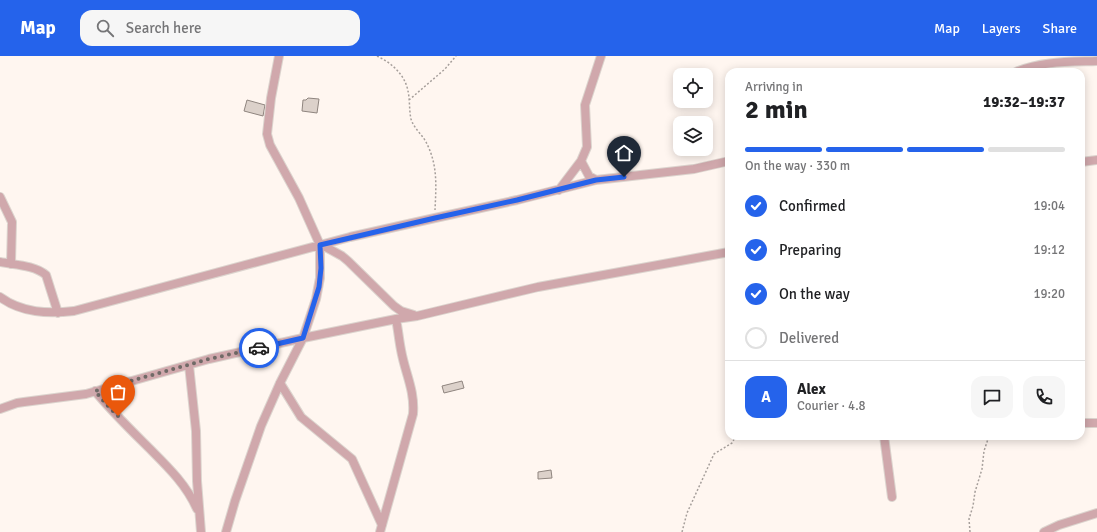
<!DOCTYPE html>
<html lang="en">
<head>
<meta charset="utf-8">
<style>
	body { margin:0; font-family:Signika,sans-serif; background:#f6f6f6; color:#202124; height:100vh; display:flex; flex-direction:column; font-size:15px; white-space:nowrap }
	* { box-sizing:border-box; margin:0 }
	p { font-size:13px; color:#757577 }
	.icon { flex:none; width:22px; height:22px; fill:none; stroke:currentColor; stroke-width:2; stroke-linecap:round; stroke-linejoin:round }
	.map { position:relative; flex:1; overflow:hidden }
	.details { position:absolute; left:725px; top:12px; width:360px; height:372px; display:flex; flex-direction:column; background:#fff; border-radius:12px; box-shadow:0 2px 10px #0003 }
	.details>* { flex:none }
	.tools { position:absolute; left:673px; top:12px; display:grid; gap:8px }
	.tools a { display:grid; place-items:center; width:40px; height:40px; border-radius:8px; background:#fff; box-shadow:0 2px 10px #0003; font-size:20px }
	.pin { position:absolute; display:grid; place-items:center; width:34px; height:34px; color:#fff; margin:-41px -17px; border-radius:50% 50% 50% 0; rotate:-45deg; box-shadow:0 0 4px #0007 }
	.pin .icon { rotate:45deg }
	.courier { position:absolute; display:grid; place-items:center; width:40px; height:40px; margin:-20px; border:3px solid #2563eb; border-radius:50%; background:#fff; color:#222; box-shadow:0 1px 5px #0007 }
	.headline em { font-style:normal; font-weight:800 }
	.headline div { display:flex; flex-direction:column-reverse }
	.headline { display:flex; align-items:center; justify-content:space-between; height:68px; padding:0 20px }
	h1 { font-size:26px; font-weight:800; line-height:30px }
	.bar { display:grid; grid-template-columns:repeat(4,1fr); gap:6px 4px; align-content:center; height:48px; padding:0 20px }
	.bar i { height:5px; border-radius:3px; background:#e0e0e0 }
	.bar .current { background:#2563eb }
	.bar p { grid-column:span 4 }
	.line { display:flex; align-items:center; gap:10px; padding:0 20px; border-top:1px solid #e0e0e0 }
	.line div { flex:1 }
	.round { display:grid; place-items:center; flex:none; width:42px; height:42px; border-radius:12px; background:#f6f6f6 }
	ol { padding:0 20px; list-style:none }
	li { display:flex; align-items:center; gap:12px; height:44px }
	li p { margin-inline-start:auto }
	li .icon { padding:4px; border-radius:50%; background:#2563eb; color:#fff; stroke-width:4 }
	li:last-child { color:#757577 }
	li i { width:22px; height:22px; border:2px solid #e0e0e0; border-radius:50% }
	header { display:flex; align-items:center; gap:24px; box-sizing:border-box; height:56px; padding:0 20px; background:#2563eb; color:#fff }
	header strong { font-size:19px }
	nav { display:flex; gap:22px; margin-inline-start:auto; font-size:14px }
	.search { width:280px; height:36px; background:#f6f6f6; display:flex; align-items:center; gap:10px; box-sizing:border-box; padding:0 14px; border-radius:12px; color:#757577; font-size:15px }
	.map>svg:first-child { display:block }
</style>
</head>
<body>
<header>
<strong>Map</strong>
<div class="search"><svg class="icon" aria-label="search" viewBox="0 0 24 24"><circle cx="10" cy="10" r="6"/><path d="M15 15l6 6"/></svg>Search here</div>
<nav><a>Map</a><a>Layers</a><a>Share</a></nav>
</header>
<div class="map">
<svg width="1097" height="476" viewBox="0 0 1097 476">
	<rect width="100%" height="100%" fill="#fff6f0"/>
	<path fill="#dcd1ca" stroke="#8f857f" d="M 308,42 L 319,43 L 317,57 L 302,55 L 303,44 L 306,44 Z
		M 247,44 L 265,49 L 263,60 L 244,55 Z
		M 462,325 L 464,332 L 444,337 L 442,330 Z
		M 551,414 L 552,422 L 538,423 L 538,416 Z"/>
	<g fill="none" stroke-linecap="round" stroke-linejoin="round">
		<defs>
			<path id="minor" d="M 1016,16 C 1041,5 1070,6 1097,5
				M 1081,106 L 1097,104
				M 596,124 L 589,120 L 581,105 L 587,91 L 585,49 L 601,0
				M 559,134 L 581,105
				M 0,141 L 12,166 L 11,208
				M 322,189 L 342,200 L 348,205 L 394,250 L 401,255 L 414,259
				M 0,206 C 15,209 34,209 46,219 L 58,257
				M 0,241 C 22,257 48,258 74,255 L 350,181 L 435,162 L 517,144 L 596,124 L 694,113 L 729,105
				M 189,309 L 196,375 L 197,425 L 201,476
				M 280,327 L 301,361 L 352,403 L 382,469
				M 95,335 C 113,357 133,376 152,395 C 170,413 187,430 197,453
				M 0,353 L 17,347 L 24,346 L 86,338 L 209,303 L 303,282 L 396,263 L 417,260 L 538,231 L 729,196
				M 1081,367 L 1097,367
				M 884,380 L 892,441
				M 226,476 L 235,445 L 261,370 L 280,327 L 303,282 L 316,243 L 320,222 L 320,189 L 299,142 L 270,89 L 267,78 L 271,42 L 279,0
				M 380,476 L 413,358 C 415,334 405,317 401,294 C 399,284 398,273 396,263
				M 1044,476 L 1059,469 L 1097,457"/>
		</defs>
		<use href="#minor" stroke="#dcd4ce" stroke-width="10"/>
		<path stroke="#a69f9b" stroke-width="1.5" stroke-dasharray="2 2" stroke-linecap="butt" d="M 377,0 C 392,7 405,19 408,35 C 410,44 409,54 411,63 C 414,73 423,79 427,88 C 438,110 436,131 435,154
			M 409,44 L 445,13 L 456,0
			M 682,476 L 687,457 L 714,398 L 732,387 L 736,380
			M 970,476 L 969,463 L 973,450 L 975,436 L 982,413 L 984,395 L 989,380"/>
		<use href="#minor" stroke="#d0a8ac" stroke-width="8"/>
	</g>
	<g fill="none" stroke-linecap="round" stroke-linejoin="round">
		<path stroke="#706a67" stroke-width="4" stroke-dasharray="0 7.2" d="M 118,360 L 107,349 L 95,335 L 209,303 L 259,292"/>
		<path stroke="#2563eb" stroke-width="5" d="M 259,292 L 303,282 L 319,231 L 321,212 L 320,189 L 435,162 L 517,144 L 596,124 L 624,121"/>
	</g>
</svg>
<div class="tools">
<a><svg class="icon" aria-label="locate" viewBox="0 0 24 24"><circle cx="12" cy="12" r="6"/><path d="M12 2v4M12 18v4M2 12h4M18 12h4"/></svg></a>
<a><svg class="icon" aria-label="layers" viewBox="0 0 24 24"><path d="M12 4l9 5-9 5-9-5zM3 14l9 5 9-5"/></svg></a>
</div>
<div class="pin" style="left:118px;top:360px;background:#ea580c"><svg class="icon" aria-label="bag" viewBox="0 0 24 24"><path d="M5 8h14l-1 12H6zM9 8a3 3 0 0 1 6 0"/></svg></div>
<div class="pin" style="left:624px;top:121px;background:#1f2937"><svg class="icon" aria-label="home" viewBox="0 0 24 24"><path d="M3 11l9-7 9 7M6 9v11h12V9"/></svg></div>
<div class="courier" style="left:259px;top:292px"><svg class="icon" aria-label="car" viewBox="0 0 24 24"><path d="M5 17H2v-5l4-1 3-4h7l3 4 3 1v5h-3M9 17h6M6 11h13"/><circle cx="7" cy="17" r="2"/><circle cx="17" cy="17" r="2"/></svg></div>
<section class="details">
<div class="headline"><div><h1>2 min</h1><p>Arriving in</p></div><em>19:32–19:37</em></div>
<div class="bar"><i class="current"></i><i class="current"></i><i class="current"></i><i></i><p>On the way · 330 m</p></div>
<ol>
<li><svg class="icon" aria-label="check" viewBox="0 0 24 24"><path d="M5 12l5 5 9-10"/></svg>Confirmed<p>19:04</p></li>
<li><svg class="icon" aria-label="check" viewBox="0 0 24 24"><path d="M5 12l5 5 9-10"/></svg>Preparing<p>19:12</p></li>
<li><svg class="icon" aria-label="check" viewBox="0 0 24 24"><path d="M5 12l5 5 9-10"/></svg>On the way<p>19:20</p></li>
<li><i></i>Delivered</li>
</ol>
<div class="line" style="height:72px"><b class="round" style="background:#2563eb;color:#fff">A</b><div><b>Alex</b><p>Courier · 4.8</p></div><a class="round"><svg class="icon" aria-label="chat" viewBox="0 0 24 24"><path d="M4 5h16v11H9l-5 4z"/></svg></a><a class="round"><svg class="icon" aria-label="phone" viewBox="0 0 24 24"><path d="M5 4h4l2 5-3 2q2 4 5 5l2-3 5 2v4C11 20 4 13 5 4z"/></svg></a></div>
</section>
</div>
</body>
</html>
